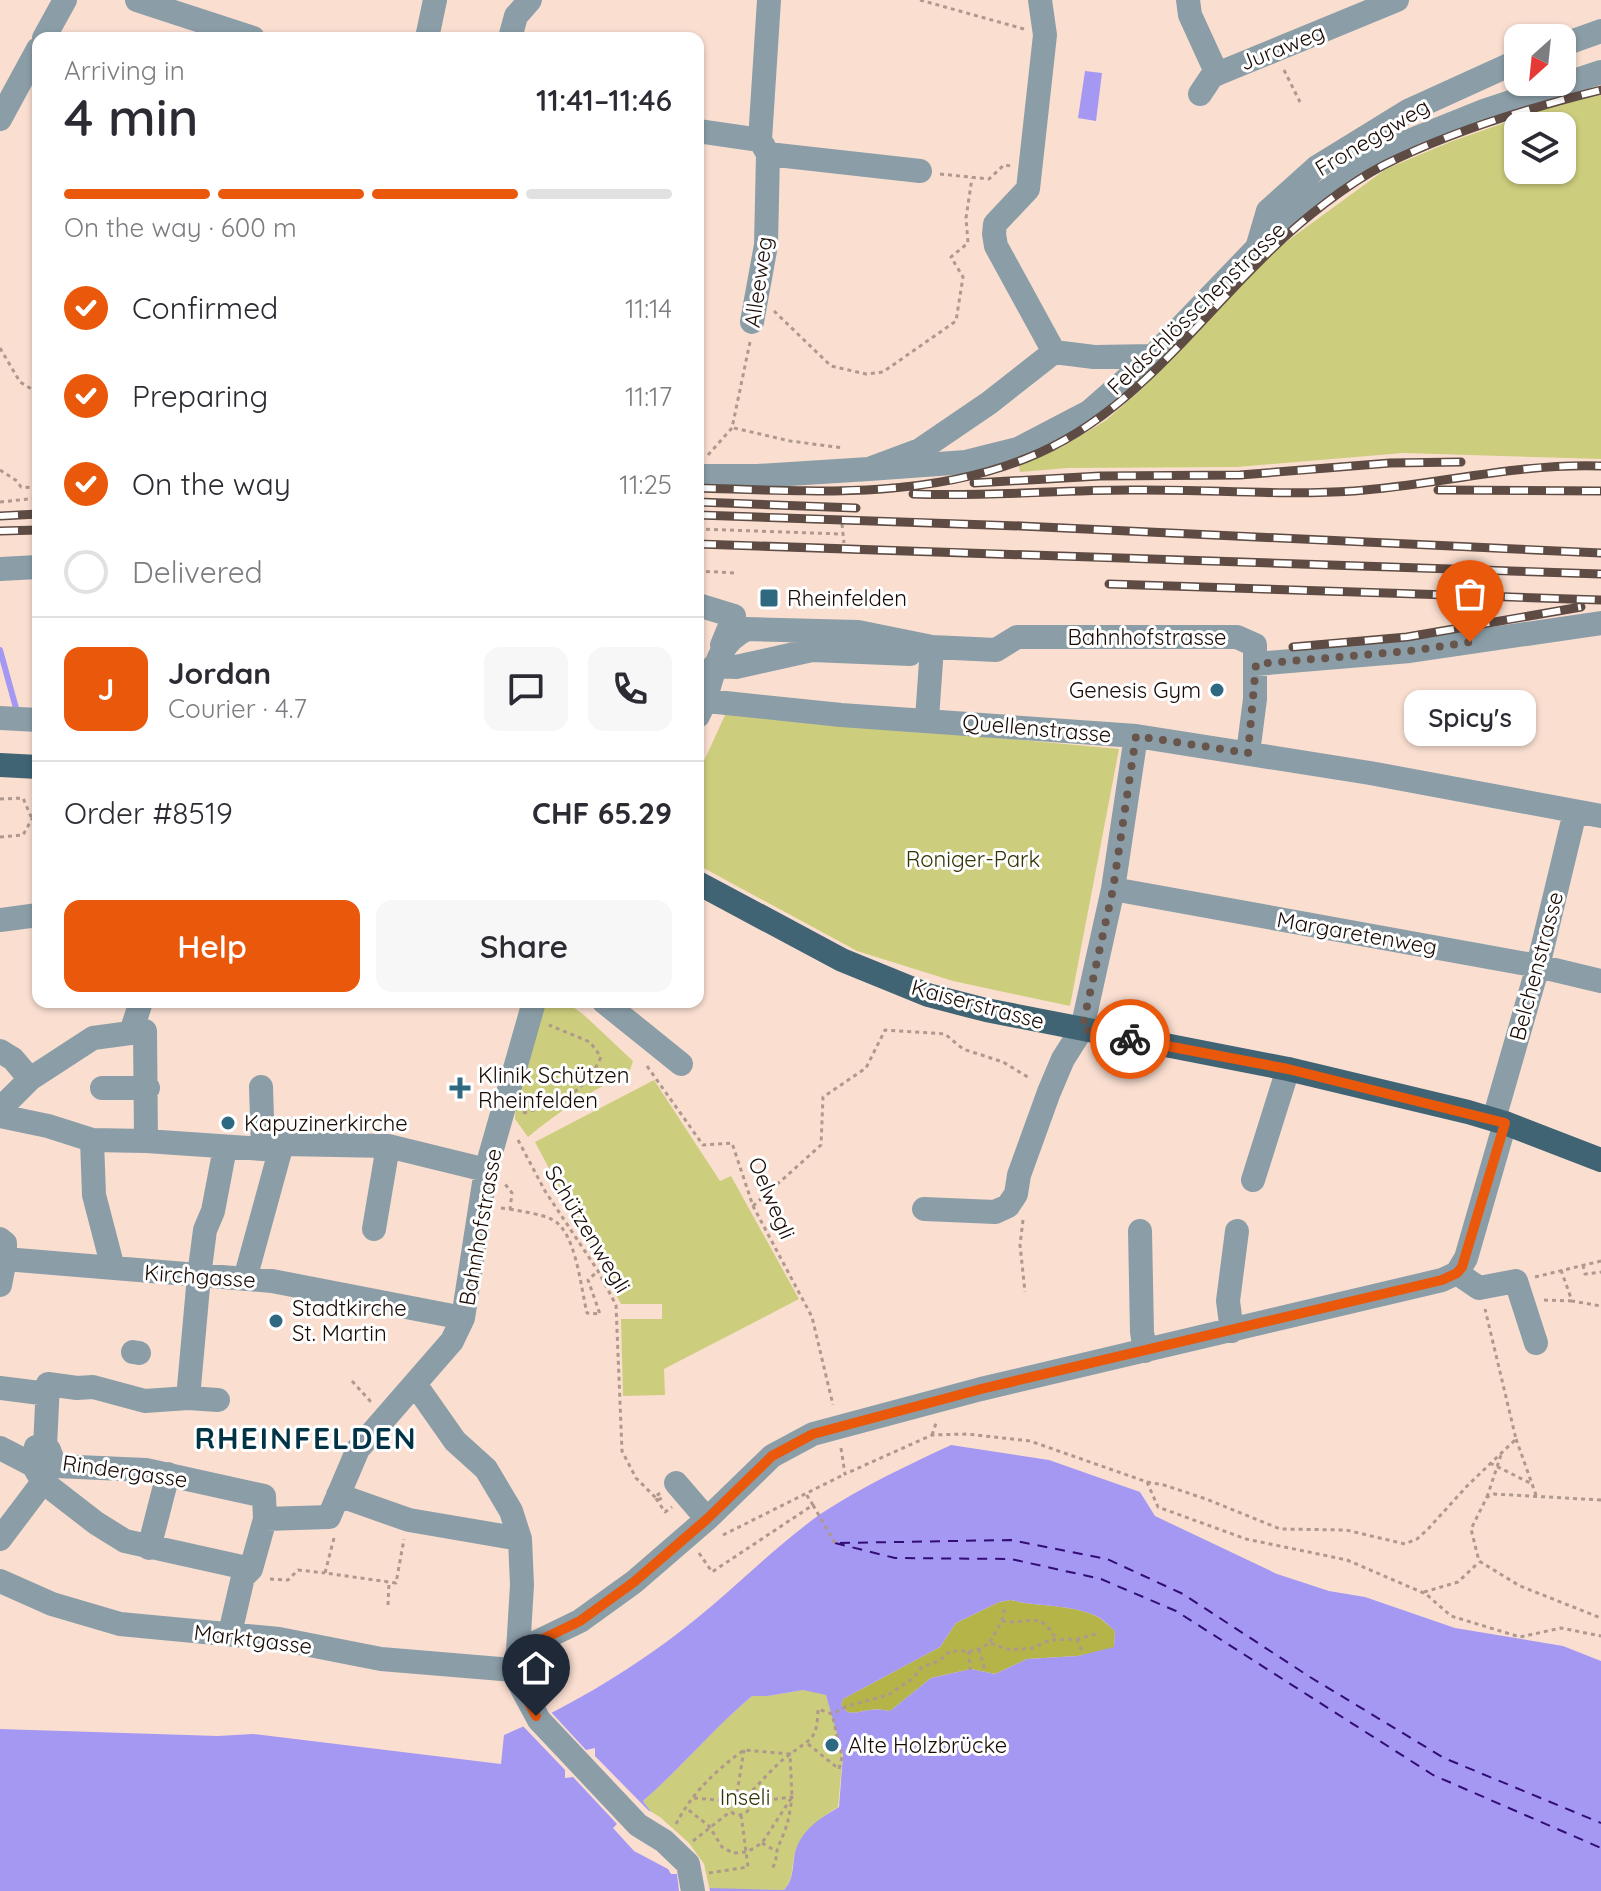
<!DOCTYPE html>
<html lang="en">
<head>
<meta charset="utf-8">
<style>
	body { margin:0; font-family:Quicksand,sans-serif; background:#f7f7f7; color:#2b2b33; height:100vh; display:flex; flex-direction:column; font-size:30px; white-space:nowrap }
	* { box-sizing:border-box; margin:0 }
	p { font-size:26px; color:#7c7c81 }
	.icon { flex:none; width:44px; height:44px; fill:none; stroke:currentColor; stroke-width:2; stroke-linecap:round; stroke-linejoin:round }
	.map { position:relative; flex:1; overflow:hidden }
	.drawer { position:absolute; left:32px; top:32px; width:672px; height:976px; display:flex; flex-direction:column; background:#fff; border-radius:16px; box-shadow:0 2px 6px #0004 }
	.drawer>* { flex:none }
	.needle { width:52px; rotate:207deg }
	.controls { position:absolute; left:1504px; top:24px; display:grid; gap:16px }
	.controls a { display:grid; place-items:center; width:72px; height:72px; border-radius:16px; background:#fff; box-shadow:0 2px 6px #0004; font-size:40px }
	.pin { position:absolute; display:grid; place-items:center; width:68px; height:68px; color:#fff; margin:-82px -34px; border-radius:50% 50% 50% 0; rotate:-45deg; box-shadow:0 0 8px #0007 }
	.pin .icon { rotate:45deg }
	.courier { position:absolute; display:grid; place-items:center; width:80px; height:80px; margin:-40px; border:6px solid #ea580c; border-radius:50%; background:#fff; color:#222; box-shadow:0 2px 10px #0007 }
	.bubble { position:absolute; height:56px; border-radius:16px; background:#fff; box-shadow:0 2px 6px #0004; font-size:26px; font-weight:600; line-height:56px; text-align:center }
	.head em { font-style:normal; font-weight:600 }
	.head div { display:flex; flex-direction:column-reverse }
	.head { display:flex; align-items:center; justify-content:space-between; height:136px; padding:0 32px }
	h1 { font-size:52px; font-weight:600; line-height:60px }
	.bar { display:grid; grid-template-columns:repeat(4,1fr); gap:12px 8px; align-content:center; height:96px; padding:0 32px }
	.bar i { height:10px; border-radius:6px; background:#e1e1e2 }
	.bar .on { background:#ea580c }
	.bar p { grid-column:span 4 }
	.line { display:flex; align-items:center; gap:20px; padding:0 32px; border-top:2px solid #e1e1e2 }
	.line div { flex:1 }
	.round { display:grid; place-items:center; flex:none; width:84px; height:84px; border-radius:16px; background:#f7f7f7 }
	ol { padding:0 32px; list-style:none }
	li { display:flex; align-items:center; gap:24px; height:88px }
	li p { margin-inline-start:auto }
	li .icon { padding:8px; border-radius:50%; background:#ea580c; color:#fff; stroke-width:4 }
	li:last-child { color:#7c7c81 }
	li i { width:44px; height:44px; border:4px solid #e1e1e2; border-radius:50% }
	.cta { display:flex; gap:16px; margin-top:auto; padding:16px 32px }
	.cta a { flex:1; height:92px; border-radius:16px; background:#ea580c; color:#fff; font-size:32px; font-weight:600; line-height:92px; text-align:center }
	.cta a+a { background:#f7f7f7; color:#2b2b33 }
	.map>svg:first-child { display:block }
</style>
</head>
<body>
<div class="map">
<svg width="1601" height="1891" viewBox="0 0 1601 1891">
	<rect width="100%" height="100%" fill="#fadfd1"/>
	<path fill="#cdce7d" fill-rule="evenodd" d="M 1601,95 L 1601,459 L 1403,453 L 1237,467 L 1068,468 L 1020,472 L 1019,466 L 1062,447 L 1105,421 L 1144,387 L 1275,250 L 1386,169 L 1450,142 L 1549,107 ZM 1518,126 L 1562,126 L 1562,170 L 1518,170 Z
		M 726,713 L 1119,749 L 1070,1006 L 953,981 L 857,951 L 698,865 L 698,774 Z
		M 543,1002 L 566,1002 L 584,1015 L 633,1061 L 629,1073 C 592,1090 559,1111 528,1137 L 515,1119 L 516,1099 Z
		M 654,1080 L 720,1181 L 731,1176 L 799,1299 L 664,1369 L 665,1395 L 623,1396 L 621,1319 L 662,1319 L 662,1304 L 621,1304 L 535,1142 Z
		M 803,1690 L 826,1694 L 843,1755 L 838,1807 C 820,1818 802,1832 795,1854 C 791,1867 794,1880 784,1890 L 708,1889 L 643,1801 C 681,1768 713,1729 752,1696 L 768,1696 Z"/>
	<path fill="#b5b449" d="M 1011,1600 C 1038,1607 1069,1604 1094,1615 C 1101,1618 1108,1625 1115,1631 L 1114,1648 L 1078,1656 L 1027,1659 L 995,1674 L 971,1669 L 931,1678 L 890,1711 C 884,1710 877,1709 870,1710 C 858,1711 849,1718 841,1705 L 843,1699 L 940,1647 L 956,1623 L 999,1602 Z"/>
	<path fill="#a498f2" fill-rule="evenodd" d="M 1085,71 L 1102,73 L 1096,121 L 1078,118 Z
		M 951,1445 L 1049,1460 L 1140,1492 L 1155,1516 L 1277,1574 L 1329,1591 L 1365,1597 L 1455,1628 L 1563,1646 L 1601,1661 L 1601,1891 L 0,1891 L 0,1729 L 218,1736 L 253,1734 L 501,1764 L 504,1735 C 572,1706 638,1666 696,1619 C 737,1586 779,1543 822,1513 C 863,1486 906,1466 951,1445 ZM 1011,1600 C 1038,1607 1069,1604 1094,1615 C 1102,1618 1108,1625 1115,1631 L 1114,1647 L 1078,1656 L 1027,1659 L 995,1674 L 971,1669 L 931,1678 L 890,1711 C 884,1710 877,1709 870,1710 C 858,1711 849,1718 841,1705 L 843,1699 L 940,1647 L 956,1623 L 999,1602 ZM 803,1690 L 826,1695 L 843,1755 L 839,1807 C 819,1819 801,1830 795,1853 C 792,1867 794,1880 784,1890 L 708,1888 L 643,1801 C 681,1768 713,1729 752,1696 L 768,1696 Z"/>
	<path fill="#fadfd1" d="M 550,1711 L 586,1750 L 595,1748 L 595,1756 L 648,1810 L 660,1817 L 689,1843 L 704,1864 L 710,1891 L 679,1891 L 677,1874 L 671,1874 L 668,1869 L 634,1851 L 613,1828 L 617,1824 L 573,1777 L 565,1778 L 565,1770 L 521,1724 Z"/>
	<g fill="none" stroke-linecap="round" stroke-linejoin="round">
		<path stroke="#a498f2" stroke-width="6" d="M 0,650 L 16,708"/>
		<path stroke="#320c77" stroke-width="2" stroke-dasharray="10 8" stroke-linecap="butt" d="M 835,1543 L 895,1558 L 1011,1559 L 1101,1579 L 1176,1611 L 1433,1775 L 1601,1848
			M 840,1543 L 1011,1540 L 1107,1559 L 1183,1594 L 1310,1677 L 1444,1758 L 1601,1823"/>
		<path stroke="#af988d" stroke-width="3" stroke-dasharray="4 4" stroke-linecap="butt" d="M 920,0 L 1024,29
			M 1284,70 L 1300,102
			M 940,174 L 989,179 L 1004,165 L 1011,166
			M 774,311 L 831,366 L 866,374 L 883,372 L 956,321 L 963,277 L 951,257 L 968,243 L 966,218 L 972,178
			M 0,348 L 20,382 L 38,393
			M 734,428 L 790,441 L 844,448
			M 708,455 L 732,428 L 750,342
			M 0,470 L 17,481 L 21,487 L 38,488
			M 0,502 L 38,498
			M 842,524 L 844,543
			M 698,529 L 841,534
			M 698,571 L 736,573
			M 0,799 L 23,798 L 32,819
			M 0,837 L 23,835 L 32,819 L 38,817
			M 647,1066 L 703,1145 L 732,1143 L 753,1206 L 812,1317 L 833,1405
			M 523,1113 C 561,1103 584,1094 601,1057 L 590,1042 L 549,1025
			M 518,1140 L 545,1191 L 598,1271 L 616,1305 L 622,1451 L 636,1478 L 658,1500 L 662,1498
			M 753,1206 L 821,1145 L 823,1097 L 866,1068 L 885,1030 L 945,1034 L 963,1049 L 1003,1062 L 1031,1079
			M 501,1208 L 510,1209 L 512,1193 L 505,1184
			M 510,1209 C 523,1212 542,1214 553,1220 C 576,1232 581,1289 587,1313 L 600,1314 L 588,1280 L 598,1271
			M 1023,1220 L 1020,1245 L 1025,1292
			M 1583,1265 L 1585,1274 L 1601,1272
			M 1561,1270 L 1572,1301 L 1601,1306
			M 1535,1277 L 1601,1261
			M 1544,1300 L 1572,1301
			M 352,1381 L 371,1402
			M 932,1435 L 936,1423
			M 1516,1439 L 1536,1495
			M 841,1448 L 845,1474 L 932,1435 L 967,1434 L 1030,1441 L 1147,1482 L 1164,1485 L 1206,1499 L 1280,1529 L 1346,1530 L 1405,1544 L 1417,1539 L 1428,1529 L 1467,1486 L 1516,1439 L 1485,1309
			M 1490,1463 L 1532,1484
			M 1147,1482 L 1158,1507 L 1246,1539 L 1347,1560 L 1426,1594 L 1451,1616 L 1520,1637 L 1561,1628 L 1601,1636
			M 660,1493 L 655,1497 L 665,1512 L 672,1507
			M 1487,1497 L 1501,1455
			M 1601,1500 L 1494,1494 L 1487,1497 L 1471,1529 L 1479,1561 L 1520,1586 L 1601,1618
			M 813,1505 L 835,1543
			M 723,1535 L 845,1474
			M 334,1538 L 325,1573 L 396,1583 L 404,1539
			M 699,1553 L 712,1572 L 813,1505 L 806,1494
			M 270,1579 L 288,1580 L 298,1570 L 325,1573
			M 1424,1592 L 1458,1582 L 1479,1562
			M 388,1605 L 389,1583
			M 1002,1621 L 1005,1608
			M 1077,1639 L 1083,1653
			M 990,1642 L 1002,1621 C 1028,1626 1039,1608 1056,1639
			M 979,1649 L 985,1670
			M 969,1651 L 970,1670
			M 808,1744 L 839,1769 L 842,1757 L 832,1714
			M 737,1793 L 744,1750
			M728 1804a11 11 0 1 1 22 0a11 11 0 1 1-22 0Z
			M 747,1796 C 761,1782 774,1766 789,1755 C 812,1737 817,1741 818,1709 L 832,1714 L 847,1706 L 888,1695 L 912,1679 L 922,1667 L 939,1661 L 950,1651 L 975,1651 L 990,1643 L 1010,1650 L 1032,1648 L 1050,1640 L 1077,1639 L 1100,1633
			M 694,1798 L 729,1801
			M 750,1802 L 792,1797 C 789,1820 787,1827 778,1847 C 775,1856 778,1859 771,1871
			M 676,1824 C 692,1793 716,1770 744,1750 L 790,1754 L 792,1797 L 762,1843 L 747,1852 L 733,1853 L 722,1847 L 709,1826 L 686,1808
			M 693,1841 L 731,1811
			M 762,1843 L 776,1851
			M 709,1873 L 748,1867 L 741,1814"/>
		<path stroke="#8b9ea8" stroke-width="24" d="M 137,0 L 253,38
			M 1040,0 L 1045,35 L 1028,189 L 995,224 L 994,234 L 996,246 L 1054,352 L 1094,357 L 1153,356
			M 1188,0 L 1190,15 L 1217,74
			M 44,38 L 65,0
			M 427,38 L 435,0
			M 510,38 L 516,16 L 530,0
			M 1562,45 L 1601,31
			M 1200,94 L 1212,76 L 1397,0
			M 0,119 L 38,49
			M 698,131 L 760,140
			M 768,154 L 920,171
			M 1258,245 L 1268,211 L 1317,167 L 1408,111 L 1518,61
			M 752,322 L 766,245 L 768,154 L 760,140 L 769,0
			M 869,469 L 966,462 L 1018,449 L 1089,412 L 1153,356 L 1281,223 L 1382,152 L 1484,111 L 1601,72
			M 698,476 L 757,476 L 869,469 L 920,450 L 989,403 L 1054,352
			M 0,569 L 38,567
			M 698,605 L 734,616 L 722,645
			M 1256,664 L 1410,651 L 1601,623
			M 714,666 L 736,667 L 812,650 L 910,654
			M 707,701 L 841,715 L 1136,736 L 1370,773 L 1601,816
			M 698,716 C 715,685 710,646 747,629 L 858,632 L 932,647 L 996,650 L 1017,637 L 1237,637 L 1255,645 L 1255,699 L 1248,753
			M 0,718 L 38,720
			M 927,719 L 932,647
			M 1113,889 L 1538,966 L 1601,981
			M 0,920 L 38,915
			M 604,1002 L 681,1064
			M 131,1032 L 141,1002
			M 0,1051 L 13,1059 L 30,1079
			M 261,1087 L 263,1149
			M 102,1088 L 148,1088
			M 0,1109 L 30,1079 L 93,1038 L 145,1031 L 146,1141
			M 0,1116 L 48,1126 L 92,1140 L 146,1141 L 263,1149 L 282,1144 L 388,1146 L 486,1170
			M 1494,1119 L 1538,966 L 1575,812
			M 92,1140 L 94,1195 L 113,1268
			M 1253,1180 L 1288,1069
			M 924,1209 L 995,1212 L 1008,1206 L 1016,1194 L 1019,1175 L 1049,1092 L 1063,1059 L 1082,1029 L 1113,889 L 1136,736
			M 374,1229 L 388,1146
			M 1140,1231 L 1142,1332 L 1145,1351
			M 0,1239 L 5,1243 L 5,1259 L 272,1281 L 463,1318
			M 1457,1273 L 1479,1288 L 1516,1281 L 1536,1343
			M 245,1279 L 282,1144
			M 0,1285 L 5,1259
			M 1232,1331 L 1228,1301 L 1237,1231
			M 133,1352 L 139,1353
			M 415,1384 L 455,1441 L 486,1469 L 511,1511 L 520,1539 L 522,1585 L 518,1651 L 514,1664
			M 0,1388 L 48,1394
			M 188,1398 L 218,1400
			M 45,1447 L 48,1384 L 77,1388 L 93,1387 L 145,1401 L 188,1398 L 199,1276 L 205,1230 L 213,1211 L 225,1148
			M 0,1448 L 33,1465 L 43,1482 L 96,1523 L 125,1541 L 251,1569
			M 35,1451 L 36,1447 L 49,1450 L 55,1466 L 146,1470 L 264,1496 L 265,1519
			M 676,1483 L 707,1519
			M 338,1495 L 409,1520 L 520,1539
			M 0,1539 L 43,1482
			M 149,1548 L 168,1474
			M 0,1581 L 52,1604 L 120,1624 L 279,1639 L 381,1659 L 512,1670
			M 230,1633 L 243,1577 L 251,1569 L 265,1519 L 329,1517 L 358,1449 L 452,1341 L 463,1318 L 486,1170 L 534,1002
			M 518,1651 L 580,1621 L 634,1582 L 707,1519 L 772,1456 L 813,1434 L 981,1389 L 1442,1280 L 1457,1273 L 1466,1258 L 1505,1123
			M 512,1670 L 539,1720 L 638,1825 L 664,1841 L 688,1864 L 693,1891"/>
		<path stroke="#406474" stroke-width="24" d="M 0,765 L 38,767
			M 698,883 L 842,960 L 928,995 L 986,1010 L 1288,1069 L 1468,1112 L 1505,1123 L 1601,1160"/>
		<defs>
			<path id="rail" d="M 974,483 L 1100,476 L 1240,475 L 1390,463 L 1461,462
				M 698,488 C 807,491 924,500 1027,458 C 1131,417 1194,323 1273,248 C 1303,219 1347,184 1384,165 C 1452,131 1528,108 1601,90
				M 1438,490 L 1601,491
				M 913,494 C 986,497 1058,490 1130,490 C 1205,489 1280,496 1354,491 C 1437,485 1517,463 1601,466
				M 698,502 L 856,508
				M 698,515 L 1021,526 L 1601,553
				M 0,516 L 38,514
				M 0,531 L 38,530
				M 698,544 L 1601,574
				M 1109,584 L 1601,600
				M 1293,647 L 1407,637 L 1581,607"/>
		</defs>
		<use href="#rail" stroke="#5e4b43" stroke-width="9"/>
		<use href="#rail" stroke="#fff" stroke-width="6" stroke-dasharray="18" stroke-linecap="butt"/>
	</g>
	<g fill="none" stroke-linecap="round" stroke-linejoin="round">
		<path stroke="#68554c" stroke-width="8" stroke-dasharray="0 14.4" d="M 1130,1039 L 1082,1029 L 1113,889 L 1136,736 L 1248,753 L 1256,664 L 1410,651 L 1470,642"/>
		<path stroke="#ea580c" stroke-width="10" d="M 536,1716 L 512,1670 L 518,1651 L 580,1621 L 634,1582 L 707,1519 L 772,1456 L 813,1434 L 981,1389 L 1442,1280 L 1457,1273 L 1462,1267 L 1505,1123 L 1288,1069 L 1130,1039"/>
	</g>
	<g fill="#2e6881" stroke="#fff" stroke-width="3">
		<rect x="759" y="588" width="20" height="20" rx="4"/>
		<circle cx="1217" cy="690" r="8"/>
		<path d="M456 1076h8v8h8v8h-8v8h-8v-8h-8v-8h8z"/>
		<circle cx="228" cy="1123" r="8"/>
		<circle cx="276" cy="1321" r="8"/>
		<circle cx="832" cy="1745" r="8"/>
	</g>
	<g text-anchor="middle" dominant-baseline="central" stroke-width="6" stroke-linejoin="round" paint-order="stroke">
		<g font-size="22" fill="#190a04" stroke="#fff">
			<text transform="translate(1282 47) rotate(-22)">Juraweg</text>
			<text transform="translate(1372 137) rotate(-31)">Froneggweg</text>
			<text transform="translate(758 282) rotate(-82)">Alleeweg</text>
			<text transform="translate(1196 308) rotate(-44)">Feldschlösschenstrasse</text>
			<text x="1147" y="637">Bahnhofstrasse</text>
			<text transform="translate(1037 728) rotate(5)">Quellenstrasse</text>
			<text transform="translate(1357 933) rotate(10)">Margaretenweg</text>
			<text transform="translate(1536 966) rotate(-75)">Belchenstrasse</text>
			<text transform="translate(978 1004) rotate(15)">Kaiserstrasse</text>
			<text transform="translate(772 1198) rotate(67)">Oelwegli</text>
			<text transform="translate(480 1227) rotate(-80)">Bahnhofstrasse</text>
			<text transform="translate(588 1229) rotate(59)">Schützenwegli</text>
			<text transform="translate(200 1276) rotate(4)">Kirchgasse</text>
			<text transform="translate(125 1471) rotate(8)">Rindergasse</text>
			<text transform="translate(253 1639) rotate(7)">Marktgasse</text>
		</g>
		<g font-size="22" fill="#190a04" stroke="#fff" text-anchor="start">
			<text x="787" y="598">Rheinfelden</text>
			<text x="1201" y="690" text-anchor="end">Genesis Gym</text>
			<text x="478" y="1075">Klinik Schützen<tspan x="478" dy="25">Rheinfelden</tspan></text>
			<text x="244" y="1123">Kapuzinerkirche</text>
			<text x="292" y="1308">Stadtkirche<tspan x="292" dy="25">St. Martin</tspan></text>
			<text x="848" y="1745">Alte Holzbrücke</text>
		</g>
		<g font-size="22" fill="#333304" stroke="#fff">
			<text x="973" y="859">Roniger-Park</text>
			<text x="745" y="1797">Inseli</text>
		</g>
		<g font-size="30" font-weight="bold" letter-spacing="2" fill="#003345" stroke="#fff">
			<text x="306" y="1438">RHEINFELDEN</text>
		</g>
	</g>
</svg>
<div class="controls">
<a><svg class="needle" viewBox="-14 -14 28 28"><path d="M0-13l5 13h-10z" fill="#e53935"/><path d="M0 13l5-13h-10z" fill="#7c7c81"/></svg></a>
<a><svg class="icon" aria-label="layers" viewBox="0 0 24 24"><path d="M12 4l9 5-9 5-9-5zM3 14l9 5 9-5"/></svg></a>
</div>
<div class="pin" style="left:1470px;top:642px;background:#ea580c"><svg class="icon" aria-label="bag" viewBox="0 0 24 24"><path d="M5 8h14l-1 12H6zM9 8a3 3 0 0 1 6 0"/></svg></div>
<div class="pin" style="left:536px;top:1716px;background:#1f2937"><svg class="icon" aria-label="home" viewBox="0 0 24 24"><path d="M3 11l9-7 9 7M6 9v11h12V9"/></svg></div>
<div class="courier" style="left:1130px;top:1039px"><svg class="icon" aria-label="bike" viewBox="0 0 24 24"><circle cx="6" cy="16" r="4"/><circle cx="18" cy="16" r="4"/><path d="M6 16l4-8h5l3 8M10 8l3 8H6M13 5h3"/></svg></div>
<div class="bubble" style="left:1404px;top:690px;width:132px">Spicy's</div>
<section class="drawer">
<div class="head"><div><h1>4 min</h1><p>Arriving in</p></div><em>11:41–11:46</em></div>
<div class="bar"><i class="on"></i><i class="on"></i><i class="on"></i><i></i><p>On the way · 600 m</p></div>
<ol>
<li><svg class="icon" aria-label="check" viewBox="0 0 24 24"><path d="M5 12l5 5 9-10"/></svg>Confirmed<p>11:14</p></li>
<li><svg class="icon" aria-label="check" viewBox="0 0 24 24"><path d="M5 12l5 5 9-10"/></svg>Preparing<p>11:17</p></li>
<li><svg class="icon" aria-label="check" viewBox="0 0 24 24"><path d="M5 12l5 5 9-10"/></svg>On the way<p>11:25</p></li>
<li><i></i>Delivered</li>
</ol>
<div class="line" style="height:144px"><b class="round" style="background:#ea580c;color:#fff">J</b><div><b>Jordan</b><p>Courier · 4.7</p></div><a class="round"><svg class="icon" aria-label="chat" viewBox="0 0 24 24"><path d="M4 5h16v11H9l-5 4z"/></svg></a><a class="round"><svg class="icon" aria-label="phone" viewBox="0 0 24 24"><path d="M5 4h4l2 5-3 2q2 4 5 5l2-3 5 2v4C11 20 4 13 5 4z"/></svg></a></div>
<div class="line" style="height:104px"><div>Order #8519</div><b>CHF 65.29</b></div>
<div class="cta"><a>Help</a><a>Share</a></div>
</section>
</div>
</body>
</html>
